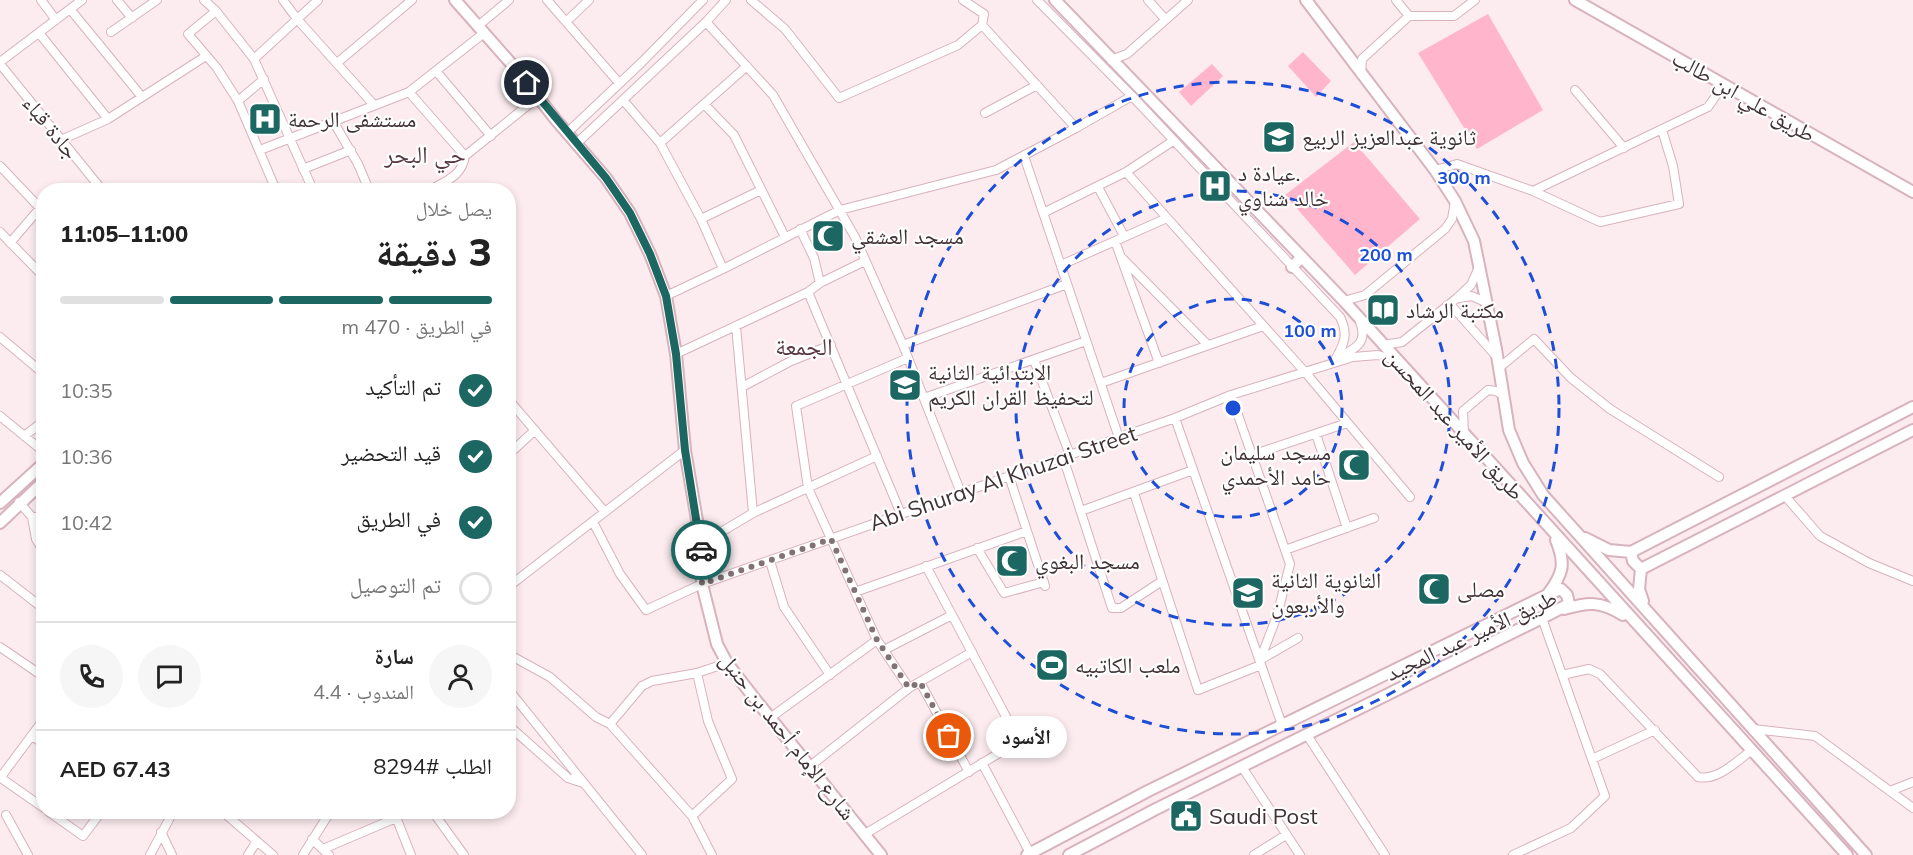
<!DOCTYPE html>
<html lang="ar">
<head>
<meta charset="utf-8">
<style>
	body { margin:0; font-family:Mulish,"Noto Naskh Arabic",sans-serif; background:#f6f6f6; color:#222; direction:rtl; height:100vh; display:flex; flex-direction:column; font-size:22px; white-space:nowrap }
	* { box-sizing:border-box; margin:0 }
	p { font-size:20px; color:#767676 }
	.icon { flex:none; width:33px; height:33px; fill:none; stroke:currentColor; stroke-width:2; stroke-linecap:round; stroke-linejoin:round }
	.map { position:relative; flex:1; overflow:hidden; direction:ltr }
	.side { position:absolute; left:36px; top:183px; width:480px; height:636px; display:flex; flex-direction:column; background:#fff; border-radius:24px; box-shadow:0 3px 9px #0003; direction:rtl }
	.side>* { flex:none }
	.pin { position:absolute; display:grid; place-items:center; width:51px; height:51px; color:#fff; margin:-26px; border:3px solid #fff; border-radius:50%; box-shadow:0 2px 6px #0007 }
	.courier { position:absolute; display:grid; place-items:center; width:60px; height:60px; margin:-30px; border:4px solid #1c6761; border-radius:50%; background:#fff; color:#222; box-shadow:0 2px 8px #0007 }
	.bubble { position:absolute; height:42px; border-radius:21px; background:#fff; box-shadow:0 3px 9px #0003; font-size:20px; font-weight:800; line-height:42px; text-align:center; direction:rtl }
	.summary em { font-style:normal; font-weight:800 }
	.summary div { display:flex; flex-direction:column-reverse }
	.summary { display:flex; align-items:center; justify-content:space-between; height:102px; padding:0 24px }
	h1 { font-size:39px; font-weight:800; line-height:45px }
	.bar { display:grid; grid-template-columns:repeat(4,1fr); gap:9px 6px; align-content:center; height:72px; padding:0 24px }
	.bar i { height:8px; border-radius:4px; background:#e0e0e0 }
	.bar .on { background:#1c6761 }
	.bar p { grid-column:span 4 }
	.line { display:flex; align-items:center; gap:15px; padding:0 24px; border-top:2px solid #e0e0e0 }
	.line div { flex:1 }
	.round { display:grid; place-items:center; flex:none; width:63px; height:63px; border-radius:32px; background:#f6f6f6 }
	ol { padding:0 24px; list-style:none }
	li { display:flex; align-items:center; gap:18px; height:66px }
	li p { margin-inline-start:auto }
	li .icon { padding:6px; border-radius:50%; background:#1c6761; color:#fff; stroke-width:4 }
	li:last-child { color:#767676 }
	li i { width:33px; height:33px; border:3px solid #e0e0e0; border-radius:50% }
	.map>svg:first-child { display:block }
</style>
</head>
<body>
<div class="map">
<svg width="1913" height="855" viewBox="0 0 1913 855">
	<rect width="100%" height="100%" fill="#fcecf0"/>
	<path fill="#ffb6cd" d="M 1488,14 L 1543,110 L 1477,149 L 1418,53 Z
		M 1303,52 L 1331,81 L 1316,97 L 1288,66 Z
		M 1212,64 L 1223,76 L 1191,106 L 1179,92 Z
		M 1354,142 L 1420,219 L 1355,275 L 1285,195 Z"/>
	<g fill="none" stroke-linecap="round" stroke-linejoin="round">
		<defs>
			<path id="minor" d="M 41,0 L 56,20
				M 117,0 L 132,18
				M 204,0 L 216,11 L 254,59 L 313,190
				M 283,0 L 297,19 L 374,105
				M 547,0 L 619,83
				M 751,0 L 785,29 L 839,98 L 958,45 L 982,25 L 984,14 L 963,0
				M 1037,0 L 1132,96 L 1340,317 C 1348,333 1345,343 1336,358
				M 1148,0 L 1165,19
				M 1396,0 L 1409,16
				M 70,9 L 142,97
				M 216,11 L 188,34 L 217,68 L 238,101 L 276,190
				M 566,22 L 589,0
				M 706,22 L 773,95 L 855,237 L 903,345 L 961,493
				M 982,25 L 1076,128
				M 478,26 L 509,0
				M 111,32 L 157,0
				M 39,33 L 108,119
				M 254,59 L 318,0
				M 1111,60 L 1127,54 L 1188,0
				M 0,62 L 82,0
				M 337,63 L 412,0
				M 0,64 L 102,190
				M 436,71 L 491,136
				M 1361,74 L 1362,59 L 1409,16 L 1454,16 L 1475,0
				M 1575,90 L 1624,148
				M 409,92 L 465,156
				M 623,100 L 660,143 L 701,219 L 723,269
				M 238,101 L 264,79
				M 704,104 L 734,135 L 785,237
				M 985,113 L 1037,85
				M 333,121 L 358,164 L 369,190
				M 567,133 L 641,63 L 703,0
				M 61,140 L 108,119 L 206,56
				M 660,143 L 747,66
				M 576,144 L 706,22 L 726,0
				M 260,150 L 409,92 L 484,33
				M 1024,156 L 1119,438
				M 0,166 L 40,208 L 10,243
				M 303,169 L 351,150
				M 1435,170 L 1457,164 L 1533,191 L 1708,107 L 1724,84
				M 1126,172 L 1305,372 L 1410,497
				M 1098,187 L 1124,236
				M 430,190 C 446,181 462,176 465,156 L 538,97
				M 1533,191 L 1600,222 L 1679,204 L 1673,166 L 1662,130
				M 1043,213 L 1126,172 L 1173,141
				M 701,219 L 761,190
				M 800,229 L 814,258 L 820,283
				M 0,232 L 44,277
				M 1115,241 L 1159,363
				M 1123,259 L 1208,345
				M 1061,265 L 1167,218
				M 808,292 L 901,514
				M 666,296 L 723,269 L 840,210 L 996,170 L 1076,128 L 1132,96
				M 1459,298 L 1472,296 L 1487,303
				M 1344,301 L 1365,295 L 1445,229 L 1452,219 L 1455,201
				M 1450,304 L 1497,357
				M 736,326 L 753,513
				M 0,337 L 44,374
				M 903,345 L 1067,284
				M 1383,345 L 1402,342 L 1457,298 L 1471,285 L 1479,267
				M 676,354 L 808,292 L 820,283 L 865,261
				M 1336,358 C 1353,350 1369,344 1360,322
				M 1034,360 L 1070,455
				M 1499,368 L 1534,339 L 1571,378 L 1610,409 L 1719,477
				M 1101,383 L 1263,326
				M 742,387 L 791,361 L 831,345
				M 1231,395 L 1290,564 L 1277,616 L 1260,660
				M 924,398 L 1086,341
				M 508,399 L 605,512
				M 0,416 L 44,452
				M 1175,418 L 1282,725
				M 1464,432 L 1463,411 L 1488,390 L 1496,391 L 1503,395
				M 1316,434 L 1347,528
				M 24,436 L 44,421
				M 508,455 L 535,430
				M 1252,455 L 1347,423
				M 1063,457 L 1112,608 L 1121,608 L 1162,581
				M 1009,476 L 1045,586
				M 1134,493 L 1198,690 L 1261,665
				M 1785,496 L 1820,536 L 1869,563 L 1913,581
				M 19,502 L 32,517 L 44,517
				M 1081,511 L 1193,470
				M 32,517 L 36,539 L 44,552
				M 593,522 L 620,574 L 646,610 L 702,584 L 1175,418 L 1231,395 L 1353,357 L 1378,355 L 1396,360
				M 701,544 L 753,513 L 877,456
				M 977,548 L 1004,593 L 1044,582
				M 1285,550 L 1374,518
				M 770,561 L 784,607 L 830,675
				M 926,566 L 1019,741
				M 0,575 L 44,609
				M 508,587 L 685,450
				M 855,592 L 1027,531
				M 0,647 L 44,677
				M 884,650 L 952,615
				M 508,654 L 550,677 L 596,717 L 610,724 L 692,816 L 712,855
				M 1260,660 L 1298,638
				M 1562,675 L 1589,669 L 1600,674 L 1698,777 C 1718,781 1737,761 1752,750
				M 920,682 L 969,772
				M 909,688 L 972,652
				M 508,689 L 642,855
				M 770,718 L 877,640
				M 610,724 L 642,686 L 652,681 L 697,673 L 727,663
				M 508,725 L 568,778 L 583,783
				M 1753,729 L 1815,736 L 1913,808
				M 1307,735 L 1385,855
				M 32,736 L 44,744
				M 1592,759 L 1655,730
				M 982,763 L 1030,853
				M 809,767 L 909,688 L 877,640 L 808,488 L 796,406 L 908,358
				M 1242,767 L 1300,855
				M 0,778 L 44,719
				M 1,778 L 44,808
				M 1890,791 L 1913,782
				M 49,812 L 83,836 L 101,812
				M 223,812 L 273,855
				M 394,812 L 411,855
				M 433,812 L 464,855
				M 6,815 L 28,855
				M 692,816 L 732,779 L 708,721 L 697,673
				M 161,832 L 172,855
				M 865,834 L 1044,726
				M 312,839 L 329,855
				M 323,849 L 396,818
				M 150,855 L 173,812
				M 248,855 L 257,841
				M 303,855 L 330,812
				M 1254,855 L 1286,835
				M 1513,855 L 1571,828 L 1605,796 L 1542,618"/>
			<path id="major" d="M 455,0 L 516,69 L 556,120 L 606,178 L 630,213 L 650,254 L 666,296 L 676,354 L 685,450 L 701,544 L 702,584 L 717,644 L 727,663 L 755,699 L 881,855
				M 1055,0 L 1344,301 L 1847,855
				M 1306,0 L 1435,170 L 1455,201 L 1474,241 L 1496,349 L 1509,430 L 1523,463 L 1543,495 L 1866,855
				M 1575,0 L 1913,192
				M 1292,267 L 1302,257
				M 0,503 L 44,463
				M 0,523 L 44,481
				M 1585,538 L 1609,550 L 1631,552 L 1913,407
				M 1631,552 L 1633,561 L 1641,569 L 1913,430
				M 1641,569 L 1639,589 L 1643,601
				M 1548,594 C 1563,574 1566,564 1556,540
				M 1564,609 C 1589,602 1600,601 1623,615
				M 1027,855 L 1148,791 L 1547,595 L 1561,589 L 1567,595 L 1569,604 L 1542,618 L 1156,809 L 1069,855"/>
		</defs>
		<use href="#minor" stroke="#d8b2bd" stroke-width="10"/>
		<use href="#major" stroke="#d8b2bd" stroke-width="14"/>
		<use href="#minor" stroke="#fff" stroke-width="8"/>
		<use href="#major" stroke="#fff" stroke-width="10"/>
	</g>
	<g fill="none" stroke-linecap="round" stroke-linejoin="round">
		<path stroke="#827276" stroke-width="6" stroke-dasharray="0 10.8" d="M 701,550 L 702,584 L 831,539 L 877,640 L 909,688 L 920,682 L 949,736"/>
		<path stroke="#1c6761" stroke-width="8" d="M 527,83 L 606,178 L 630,213 L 650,254 L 666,296 L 676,354 L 685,450 L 701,550"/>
	</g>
	<g fill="none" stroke="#1d4ed8" stroke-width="3" stroke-dasharray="10 8">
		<circle cx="1233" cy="408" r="109"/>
		<circle cx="1233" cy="408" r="217"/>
		<circle cx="1233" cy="408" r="326"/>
	</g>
	<defs>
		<symbol id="hospital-square" viewBox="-11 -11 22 22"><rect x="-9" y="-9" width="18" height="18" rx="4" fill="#1c6761" stroke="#fefefe"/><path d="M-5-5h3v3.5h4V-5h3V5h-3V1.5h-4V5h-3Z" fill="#fff"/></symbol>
		<symbol id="school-square" viewBox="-11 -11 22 22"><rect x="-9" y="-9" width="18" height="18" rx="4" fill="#1c6761" stroke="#fefefe"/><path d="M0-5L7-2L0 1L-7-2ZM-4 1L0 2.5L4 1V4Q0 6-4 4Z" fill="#fff"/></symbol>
		<symbol id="mosque-square" viewBox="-11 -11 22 22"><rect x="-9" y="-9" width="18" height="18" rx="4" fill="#1c6761" stroke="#fefefe"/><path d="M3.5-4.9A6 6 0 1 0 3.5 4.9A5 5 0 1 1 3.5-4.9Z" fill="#fff"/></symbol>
		<symbol id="library-square" viewBox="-11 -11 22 22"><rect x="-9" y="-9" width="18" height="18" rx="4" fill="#1c6761" stroke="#fefefe"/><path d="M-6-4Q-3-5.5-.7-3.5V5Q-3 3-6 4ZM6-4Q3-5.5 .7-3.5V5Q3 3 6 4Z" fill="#fff"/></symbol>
		<symbol id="stadium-square" viewBox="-11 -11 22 22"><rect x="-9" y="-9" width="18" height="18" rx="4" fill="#1c6761" stroke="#fefefe"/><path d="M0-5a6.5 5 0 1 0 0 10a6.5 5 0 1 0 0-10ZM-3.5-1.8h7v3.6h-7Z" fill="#fff"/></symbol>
		<symbol id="civic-square" viewBox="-11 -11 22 22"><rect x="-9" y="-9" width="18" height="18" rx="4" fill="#1c6761" stroke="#fefefe"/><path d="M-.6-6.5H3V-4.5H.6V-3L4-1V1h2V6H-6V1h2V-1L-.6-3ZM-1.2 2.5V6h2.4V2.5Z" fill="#fff"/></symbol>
	</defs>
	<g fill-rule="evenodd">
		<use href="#hospital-square" x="246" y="100" width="38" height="38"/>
		<use href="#school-square" x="1260" y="118" width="38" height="38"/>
		<use href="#hospital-square" x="1196" y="167" width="38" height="38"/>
		<use href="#mosque-square" x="809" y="217" width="38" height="38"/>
		<use href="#library-square" x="1364" y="291" width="38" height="38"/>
		<use href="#school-square" x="886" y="366" width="38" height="38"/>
		<use href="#mosque-square" x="1335" y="446" width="38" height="38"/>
		<use href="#mosque-square" x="993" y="542" width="38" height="38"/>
		<use href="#mosque-square" x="1415" y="570" width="38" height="38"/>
		<use href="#school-square" x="1229" y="574" width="38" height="38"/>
		<use href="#stadium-square" x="1033" y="646" width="38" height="38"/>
		<use href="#civic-square" x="1167" y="797" width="38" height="38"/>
	</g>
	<g text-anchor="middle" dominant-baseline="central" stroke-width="4.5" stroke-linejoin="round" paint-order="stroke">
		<g font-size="22" fill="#403135" stroke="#fefefe">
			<text transform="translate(1744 96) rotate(30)">طريق علي ابن طالب</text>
			<text transform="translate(51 127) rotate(51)">جادة قباء</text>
			<text transform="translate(1455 424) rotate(48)">طريق الأمير عبد المحسن</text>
			<text transform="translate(1003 478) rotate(-19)">Abi Shuray Al Khuzai Street</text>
			<text transform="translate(1471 635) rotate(-25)">طريق الأمير عبد المجيد</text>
			<text transform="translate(788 736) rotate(52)">شارع الإمام أحمد بن حنبل</text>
		</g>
		<g font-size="22" fill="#403135" stroke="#fefefe" text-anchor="start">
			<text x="288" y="119">مستشفى الرحمة</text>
			<text x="1302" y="137">ثانوية عبدالعزيز الربيع</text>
			<text x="1238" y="173">عيادة د.<tspan x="1238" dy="25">خالد شناوي</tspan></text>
			<text x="851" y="236">مسجد العشقي</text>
			<text x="1406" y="310">مكتبة الرشاد</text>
			<text x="928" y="372">الابتدائية الثانية<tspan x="928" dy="25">لتحفيظ القران الكريم</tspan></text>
			<text x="1331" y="452" text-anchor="end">مسجد سليمان<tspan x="1331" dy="25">حامد الأحمدي</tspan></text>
			<text x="1035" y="561">مسجد البغوي</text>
			<text x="1271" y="580">الثانوية الثانية<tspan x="1271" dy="25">والأربعون</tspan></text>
			<text x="1457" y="589">مصلى</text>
			<text x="1075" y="665">ملعب الكاتبيه</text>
			<text x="1209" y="816">Saudi Post</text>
		</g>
		<g font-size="24" fill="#583943" stroke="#fefefe">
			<text x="425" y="154">حي البحر</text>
			<text x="804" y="346">الجمعة</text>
		</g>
	</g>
	<circle cx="1233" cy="408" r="9" fill="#1d4ed8" stroke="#fefefe" stroke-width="3"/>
	<g font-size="18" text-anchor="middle" font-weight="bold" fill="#1d4ed8" stroke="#fefefe" stroke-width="4.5" stroke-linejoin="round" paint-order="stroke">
		<text x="1464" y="184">300 m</text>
		<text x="1386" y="261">200 m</text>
		<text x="1310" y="337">100 m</text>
	</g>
</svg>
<div class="pin" style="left:949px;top:736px;background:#ea580c"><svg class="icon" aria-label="bag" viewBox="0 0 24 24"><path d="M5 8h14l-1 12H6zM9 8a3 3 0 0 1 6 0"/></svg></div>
<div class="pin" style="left:527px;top:83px;background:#1f2937"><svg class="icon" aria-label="home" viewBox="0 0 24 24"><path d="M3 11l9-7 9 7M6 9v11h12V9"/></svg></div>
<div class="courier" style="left:701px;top:550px"><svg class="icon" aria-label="car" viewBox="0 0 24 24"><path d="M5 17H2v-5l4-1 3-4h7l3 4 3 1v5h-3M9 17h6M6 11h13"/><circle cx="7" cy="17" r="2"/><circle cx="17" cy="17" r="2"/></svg></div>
<div class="bubble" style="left:986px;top:716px;width:81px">الأسود</div>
<section class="side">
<div class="summary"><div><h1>3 دقيقة</h1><p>يصل خلال</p></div><em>11:00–11:05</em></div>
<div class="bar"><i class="on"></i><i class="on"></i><i class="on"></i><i></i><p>في الطريق · 470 m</p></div>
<ol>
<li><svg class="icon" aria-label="check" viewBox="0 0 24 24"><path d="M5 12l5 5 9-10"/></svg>تم التأكيد<p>10:35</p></li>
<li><svg class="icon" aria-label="check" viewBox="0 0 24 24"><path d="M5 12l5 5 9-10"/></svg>قيد التحضير<p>10:36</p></li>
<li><svg class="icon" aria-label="check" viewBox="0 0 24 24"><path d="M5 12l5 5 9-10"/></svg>في الطريق<p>10:42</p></li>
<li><i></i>تم التوصيل</li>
</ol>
<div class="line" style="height:108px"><a class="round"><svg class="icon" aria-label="person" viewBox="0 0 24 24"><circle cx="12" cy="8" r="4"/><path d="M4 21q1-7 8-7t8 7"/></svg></a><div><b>سارة</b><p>المندوب · 4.4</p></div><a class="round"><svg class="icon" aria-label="chat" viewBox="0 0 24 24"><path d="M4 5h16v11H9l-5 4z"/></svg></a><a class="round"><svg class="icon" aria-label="phone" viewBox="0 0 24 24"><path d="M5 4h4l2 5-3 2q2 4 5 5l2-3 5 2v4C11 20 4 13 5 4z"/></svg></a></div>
<div class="line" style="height:78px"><div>الطلب #8294</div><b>AED 67.43</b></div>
</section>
</div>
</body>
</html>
